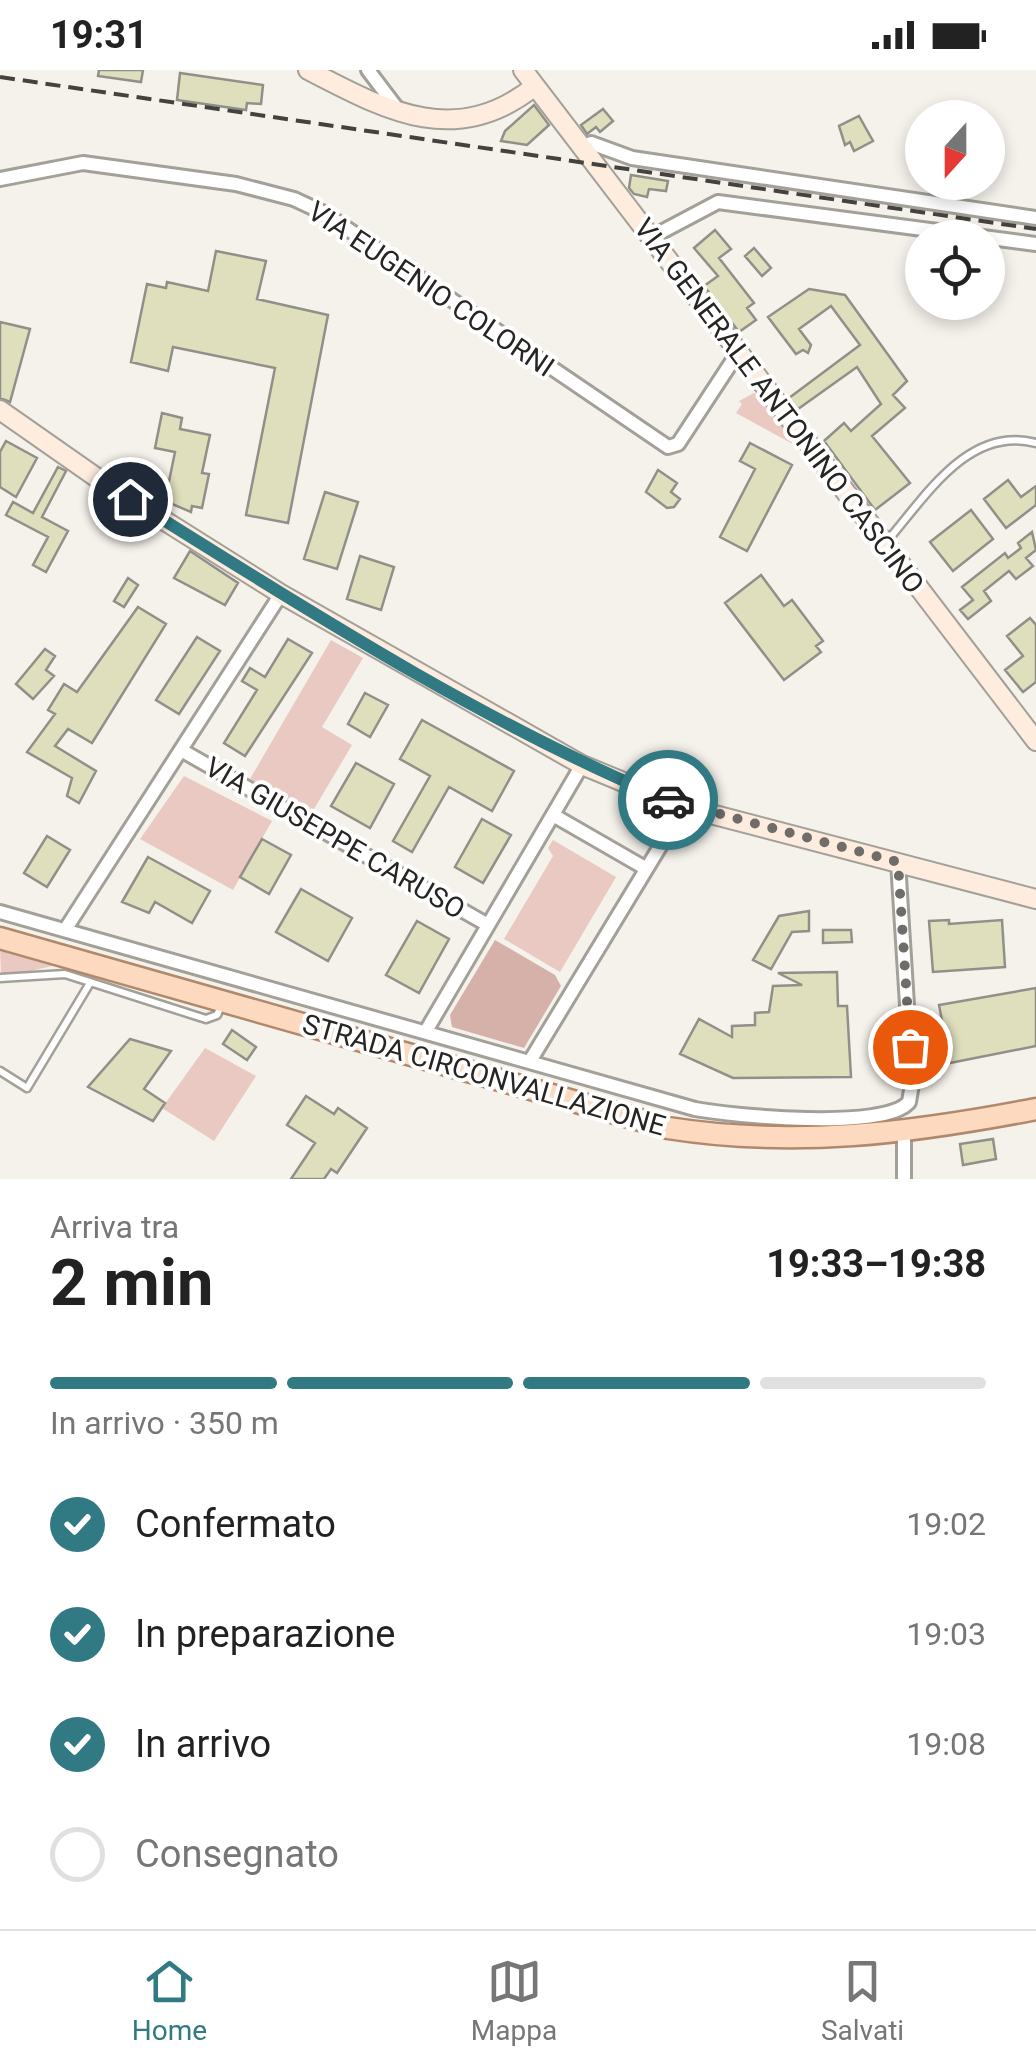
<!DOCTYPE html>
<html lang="it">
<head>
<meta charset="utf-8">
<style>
	body { margin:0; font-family:Roboto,sans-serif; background:#f6f6f6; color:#222; height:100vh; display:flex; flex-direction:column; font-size:38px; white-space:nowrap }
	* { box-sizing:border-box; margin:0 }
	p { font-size:32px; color:#767676 }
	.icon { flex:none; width:55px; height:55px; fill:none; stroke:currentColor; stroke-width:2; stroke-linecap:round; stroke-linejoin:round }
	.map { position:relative; height:1109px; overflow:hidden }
	.side { display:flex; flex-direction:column; background:#fff; flex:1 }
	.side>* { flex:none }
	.needle { width:65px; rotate:201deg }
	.controls { position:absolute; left:905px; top:30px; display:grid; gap:20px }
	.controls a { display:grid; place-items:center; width:100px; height:100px; border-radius:50%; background:#fff; box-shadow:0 5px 15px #0003; font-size:50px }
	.pin { position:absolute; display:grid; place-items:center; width:85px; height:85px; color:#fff; margin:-42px; border:5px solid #fff; border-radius:50%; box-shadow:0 2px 10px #0007 }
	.courier { position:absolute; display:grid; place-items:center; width:100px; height:100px; margin:-50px; border:8px solid #317983; border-radius:50%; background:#fff; color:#222; box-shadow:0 2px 12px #0007 }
	.headline em { font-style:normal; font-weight:700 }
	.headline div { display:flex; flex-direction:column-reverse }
	.headline { display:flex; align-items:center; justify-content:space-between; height:170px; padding:0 50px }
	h1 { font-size:65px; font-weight:700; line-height:75px }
	.bar { display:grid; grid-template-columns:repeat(4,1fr); gap:15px 10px; align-content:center; height:120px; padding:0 50px }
	.bar i { height:12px; border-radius:8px; background:#e0e0e0 }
	.bar .active { background:#317983 }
	.bar p { grid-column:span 4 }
	ol { padding:0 50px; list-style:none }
	li { display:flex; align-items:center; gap:30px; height:110px }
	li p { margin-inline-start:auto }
	li .icon { padding:10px; border-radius:50%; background:#317983; color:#fff; stroke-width:4 }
	li:last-child { color:#767676 }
	li i { width:55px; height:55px; border:5px solid #e0e0e0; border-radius:50% }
	.status { display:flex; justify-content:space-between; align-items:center; height:70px; padding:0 50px; background:#fff; direction:ltr }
	.status svg { height:28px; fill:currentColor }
	.tab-bar { display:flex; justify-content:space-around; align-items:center; height:140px; border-top:2px solid #e0e0e0; background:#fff; font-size:28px; color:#767676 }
	.tab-bar a { display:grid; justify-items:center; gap:5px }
	.tab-bar .active { color:#317983 }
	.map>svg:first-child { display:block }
</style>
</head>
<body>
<div class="status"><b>19:31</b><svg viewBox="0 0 49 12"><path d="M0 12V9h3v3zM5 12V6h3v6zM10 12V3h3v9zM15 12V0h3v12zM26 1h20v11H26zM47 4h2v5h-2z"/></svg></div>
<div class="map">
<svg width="1036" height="1109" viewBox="0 0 1036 1109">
	<rect width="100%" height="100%" fill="#f5f1eb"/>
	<path fill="#e9c9c2" d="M 754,323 L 763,327 L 800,378 L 736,343 L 742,334 L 739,331 Z
		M 331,570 L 363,588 L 322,657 L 352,675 L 311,744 L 250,709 Z
		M 184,706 L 272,751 L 233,820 L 140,769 Z
		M 553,770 L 616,807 L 560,902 L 504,869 L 553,786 L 548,778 Z
		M 0,878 L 56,895 L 14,905 L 1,903 Z
		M 205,978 L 256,1006 L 214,1071 L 162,1038 Z"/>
	<path fill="#d5b1aa" d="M 495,870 L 555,905 L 561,916 L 524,978 L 452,957 L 450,945 Z"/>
	<path fill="#dfdfbe" stroke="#909089" stroke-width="2.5" d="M 99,0 L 143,0 L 141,12 L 98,6 Z
		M 180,3 L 263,15 L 261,34 L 247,33 L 246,40 L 177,30 Z
		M 534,35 L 549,55 L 527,75 L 501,71 L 505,61 Z
		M 603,39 L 613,51 L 600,62 L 596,57 L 587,64 L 581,55 Z
		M 859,46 L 873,71 L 854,81 L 850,72 L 845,75 L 839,56 Z
		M 631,105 L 668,111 L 666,121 L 649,119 L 647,127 L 634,124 L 629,118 Z
		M 715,160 L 731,179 L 719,188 L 754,233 L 747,238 L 756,250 L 739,262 L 704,216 L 718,206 L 694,178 Z
		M 754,178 L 771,198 L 762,206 L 745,186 Z
		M 216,181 L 266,191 L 257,229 L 328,245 L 288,453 L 246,445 L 275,298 L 173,277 L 168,301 L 131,292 L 147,214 L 166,218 L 167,212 L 208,221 Z
		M 809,219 L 845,225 L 907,311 L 893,325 L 905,338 L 872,366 L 910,413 L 875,440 L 824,371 L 844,353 L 851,361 L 881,334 L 857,297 L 798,339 L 789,328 L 860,275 L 831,236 L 799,259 L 811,275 L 808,283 L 803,280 L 796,284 L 768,247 Z
		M 0,252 L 30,259 L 10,332 L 0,328 Z
		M 162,343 L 182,348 L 180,359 L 210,365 L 202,403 L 209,404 L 202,438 L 192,436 L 191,442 L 165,431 L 175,382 L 155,378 Z
		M 6,371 L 37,388 L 16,427 L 0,417 L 0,382 Z
		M 750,373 L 792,395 L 747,481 L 720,467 L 755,399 L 740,391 Z
		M 58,397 L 66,401 L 42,447 L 68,461 L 46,502 L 33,495 L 48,467 L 6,445 L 13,432 L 33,443 Z
		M 658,400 L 677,413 L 671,422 L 680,429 L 674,437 L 667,438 L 646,422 Z
		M 1008,410 L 1021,427 L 1036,416 L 1036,435 L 1006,458 L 984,429 Z
		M 325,422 L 358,432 L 337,499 L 304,489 Z
		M 971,440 L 993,469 L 953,501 L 930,472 Z
		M 1032,462 L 1036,480 L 1026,488 L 1033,496 L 1016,509 L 1009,501 L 984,521 L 991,531 L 968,549 L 960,540 L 973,530 L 962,517 L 1005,483 L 1008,488 L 1021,478 L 1018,473 Z
		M 190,481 L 238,513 L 225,535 L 174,508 Z
		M 360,486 L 394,497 L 381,540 L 347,529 Z
		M 761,505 L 784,536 L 792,530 L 823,571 L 816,576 L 821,582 L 784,610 L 725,533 Z
		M 128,508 L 138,515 L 124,537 L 114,531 Z
		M 138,537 L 166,554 L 92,673 L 68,659 L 55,676 L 96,701 L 79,733 L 67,726 L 72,708 L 27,682 L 55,644 L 48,640 L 64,614 L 77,622 Z
		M 1030,548 L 1036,555 L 1036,612 L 1023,622 L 1005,600 L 1023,586 L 1007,566 Z
		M 197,567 L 220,581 L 179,644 L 156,630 Z
		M 288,569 L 312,583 L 245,686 L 224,673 L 257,620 L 242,611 L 250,598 L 265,607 Z
		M 45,579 L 55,586 L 46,600 L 54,606 L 33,629 L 16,614 Z
		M 365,623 L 388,635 L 370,667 L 348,654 Z
		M 422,650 L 514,701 L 492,741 L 449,717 L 412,782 L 393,771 L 430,706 L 400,689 Z
		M 356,693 L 394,714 L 370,758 L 331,736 Z
		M 482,749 L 511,765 L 483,813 L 455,797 Z
		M 47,766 L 70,780 L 47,817 L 24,803 Z
		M 262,769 L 291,785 L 269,824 L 240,807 Z
		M 148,787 L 210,821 L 192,853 L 155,832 L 149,843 L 122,832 Z
		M 301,819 L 352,848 L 328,891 L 276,862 Z
		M 809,841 L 809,861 L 792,862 L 771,899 L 753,890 L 779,846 Z
		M 949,850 L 949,854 L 1002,850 L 1005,897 L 933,902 L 929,851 Z
		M 417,851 L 449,869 L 419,923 L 386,905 Z
		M 823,860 L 851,860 L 852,872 L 823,873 Z
		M 837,902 L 838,936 L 847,936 L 851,1007 L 733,1008 L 680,984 L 699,949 L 732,967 L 732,956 L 755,955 L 755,943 L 769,942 L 773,916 L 802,915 L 778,903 Z
		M 1036,918 L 1036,976 L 950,993 L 939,935 Z
		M 232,960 L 256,977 L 247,990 L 223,974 Z
		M 130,969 L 171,981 L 144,1019 L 165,1033 L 153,1051 L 88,1017 Z
		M 306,1026 L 334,1044 L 338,1038 L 367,1058 L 337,1103 L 331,1099 L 324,1109 L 291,1109 L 315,1073 L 287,1055 Z
		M 993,1069 L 996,1089 L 963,1095 L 960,1074 Z"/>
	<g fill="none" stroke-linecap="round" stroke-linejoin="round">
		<defs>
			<path id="lane" d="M 888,470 C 926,426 969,355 1036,373
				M 0,908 L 65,904 L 206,949 L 217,945 L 222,934
				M 0,1001 L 27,1018 L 90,913"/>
			<path id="street" d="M 368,0 L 399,41
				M 581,77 L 591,73 L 632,88 L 1036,148
				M 0,109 L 83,93 L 236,114 L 294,129 L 324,143 L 668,377 L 678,374 L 737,284
				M 650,168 L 718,132 L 1036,174
				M 181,680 L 488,855
				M 553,745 L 645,798
				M 0,842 L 695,1039 C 734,1046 884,1061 909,1032 L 912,1014 L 898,792
				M 65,860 L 281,524
				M 426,961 L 582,695
				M 530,991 L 684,737
				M 904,1109 L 904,1063"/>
			<path id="secondary" d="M 308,0 C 387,41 456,79 535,16
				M 523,0 L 1036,671
				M 0,340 L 100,410 L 281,524 L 582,695 L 684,737 L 1036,829"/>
			<path id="primary" d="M 0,868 L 668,1058 C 795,1078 912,1063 1036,1039"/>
		</defs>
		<use href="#lane" stroke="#a3a09a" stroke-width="11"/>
		<use href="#street" stroke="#a3a09a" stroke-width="18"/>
		<use href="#secondary" stroke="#a3a09a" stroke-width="22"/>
		<use href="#primary" stroke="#b0896c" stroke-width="25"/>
		<use href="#lane" stroke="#fff" stroke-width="6"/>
		<use href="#street" stroke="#fff" stroke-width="12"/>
		<use href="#secondary" stroke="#feecdf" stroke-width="18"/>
		<use href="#primary" stroke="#fcd9bf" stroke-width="20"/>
		<path stroke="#44423f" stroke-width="4" stroke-dasharray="15 8" stroke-linecap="butt" d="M 0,7 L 1036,159"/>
	</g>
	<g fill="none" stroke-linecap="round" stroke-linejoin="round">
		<path stroke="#6f6c69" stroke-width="10" stroke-dasharray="0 18" d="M 668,730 L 898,792 L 910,977"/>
		<path stroke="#317983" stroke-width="12" d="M 130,429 C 303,537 479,651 668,730"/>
	</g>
	<g text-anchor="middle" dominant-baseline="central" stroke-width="8" stroke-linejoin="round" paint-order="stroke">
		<g font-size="28" fill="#272523" stroke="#fff">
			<text transform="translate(431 219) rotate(34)">VIA EUGENIO COLORNI</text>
			<text transform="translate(779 336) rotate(53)">VIA GENERALE ANTONINO CASCINO</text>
			<text transform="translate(335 768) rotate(30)">VIA GIUSEPPE CARUSO</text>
			<text transform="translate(484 1005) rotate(16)">STRADA CIRCONVALLAZIONE</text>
		</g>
	</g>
</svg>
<div class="controls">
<a><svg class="needle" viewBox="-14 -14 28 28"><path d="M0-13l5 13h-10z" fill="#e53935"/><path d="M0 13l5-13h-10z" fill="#767676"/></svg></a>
<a><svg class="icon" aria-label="locate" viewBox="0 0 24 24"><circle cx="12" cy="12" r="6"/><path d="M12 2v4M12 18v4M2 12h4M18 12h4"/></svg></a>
</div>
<div class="pin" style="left:910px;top:977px;background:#ea580c"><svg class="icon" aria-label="bag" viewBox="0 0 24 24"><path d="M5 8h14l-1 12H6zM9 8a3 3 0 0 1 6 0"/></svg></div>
<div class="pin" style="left:130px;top:429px;background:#1f2937"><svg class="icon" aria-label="home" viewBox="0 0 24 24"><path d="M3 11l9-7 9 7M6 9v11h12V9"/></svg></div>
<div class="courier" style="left:668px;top:730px"><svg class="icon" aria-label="car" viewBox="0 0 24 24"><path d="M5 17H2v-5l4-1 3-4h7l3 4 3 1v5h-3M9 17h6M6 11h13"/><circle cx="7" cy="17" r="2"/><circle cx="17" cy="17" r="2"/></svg></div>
</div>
<section class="side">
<div class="headline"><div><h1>2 min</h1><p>Arriva tra</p></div><em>19:33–19:38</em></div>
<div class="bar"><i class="active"></i><i class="active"></i><i class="active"></i><i></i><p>In arrivo · 350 m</p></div>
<ol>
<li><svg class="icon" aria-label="check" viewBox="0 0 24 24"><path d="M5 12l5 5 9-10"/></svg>Confermato<p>19:02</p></li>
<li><svg class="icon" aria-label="check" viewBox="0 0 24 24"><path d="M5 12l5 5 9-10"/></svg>In preparazione<p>19:03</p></li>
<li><svg class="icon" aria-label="check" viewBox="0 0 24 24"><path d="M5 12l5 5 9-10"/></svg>In arrivo<p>19:08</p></li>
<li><i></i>Consegnato</li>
</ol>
</section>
<nav class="tab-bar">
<a class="active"><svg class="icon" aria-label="home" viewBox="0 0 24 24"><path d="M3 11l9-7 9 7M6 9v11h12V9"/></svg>Home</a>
<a><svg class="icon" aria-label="map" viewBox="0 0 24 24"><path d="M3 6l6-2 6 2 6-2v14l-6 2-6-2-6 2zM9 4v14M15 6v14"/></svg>Mappa</a>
<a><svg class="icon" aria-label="saved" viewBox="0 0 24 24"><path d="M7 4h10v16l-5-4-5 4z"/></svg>Salvati</a>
</nav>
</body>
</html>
